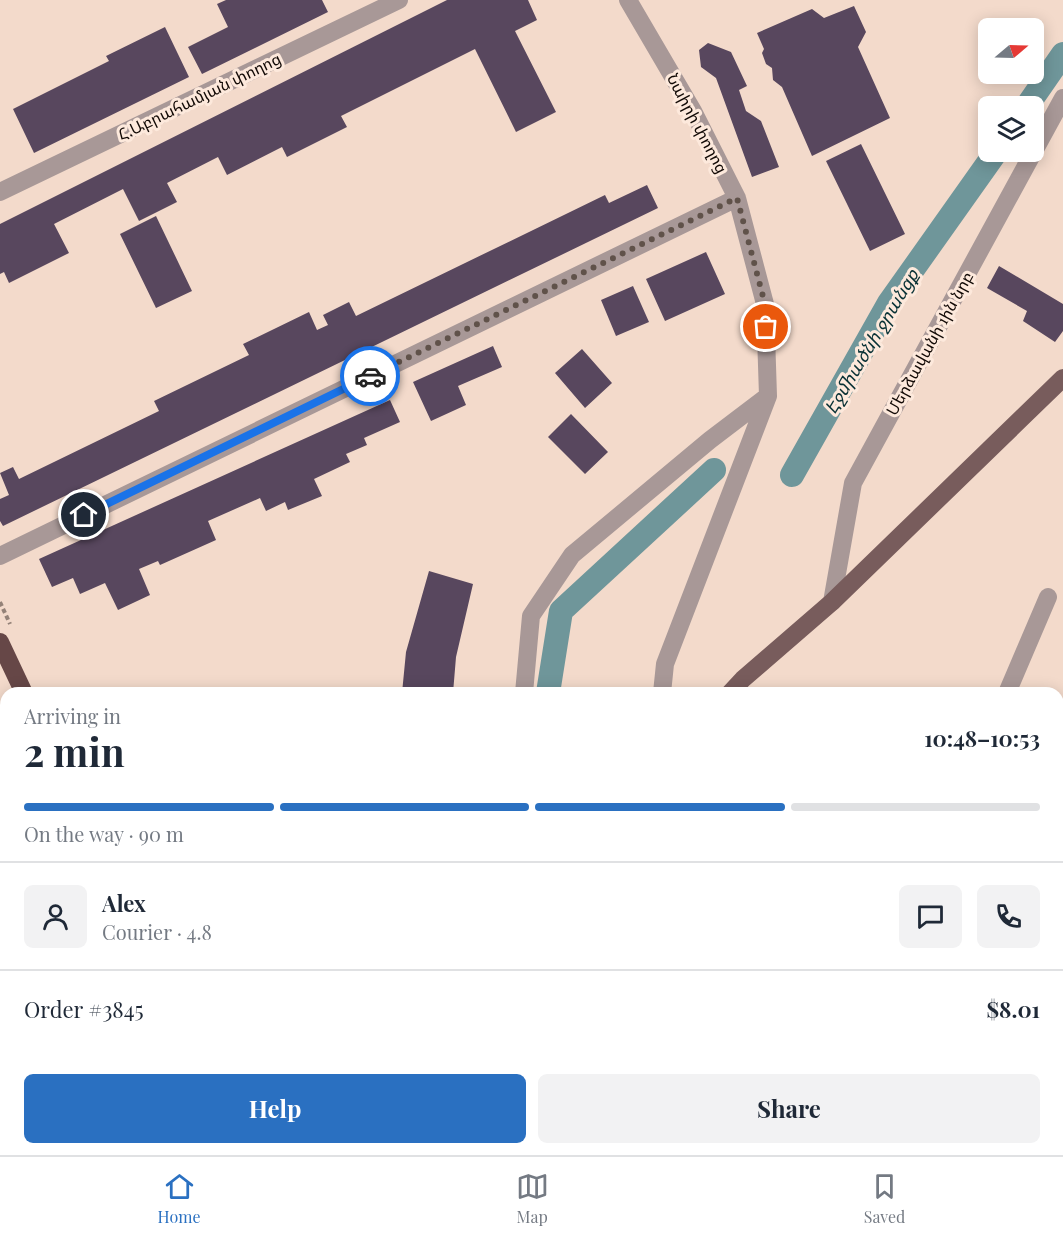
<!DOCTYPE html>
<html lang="en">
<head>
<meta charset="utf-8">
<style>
	body { margin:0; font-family:"Playfair Display","Noto Sans Armenian",serif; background:#f2f2f3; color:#1f2937; height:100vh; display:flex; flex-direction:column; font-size:22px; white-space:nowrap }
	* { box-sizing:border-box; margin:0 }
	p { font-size:20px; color:#747a83 }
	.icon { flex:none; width:33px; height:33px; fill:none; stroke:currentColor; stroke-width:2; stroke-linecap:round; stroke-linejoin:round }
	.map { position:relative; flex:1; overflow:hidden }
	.panel { position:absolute; left:0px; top:687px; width:1064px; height:468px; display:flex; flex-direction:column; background:#fff; border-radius:18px 18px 0 0; box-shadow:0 3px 15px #0003 }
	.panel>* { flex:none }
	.needle { width:39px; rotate:71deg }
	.buttons { position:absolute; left:978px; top:18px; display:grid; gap:12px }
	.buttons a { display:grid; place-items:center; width:66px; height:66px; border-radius:9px; background:#fff; box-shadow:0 3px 15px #0003; font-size:30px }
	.pin { position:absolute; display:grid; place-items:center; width:51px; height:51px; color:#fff; margin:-26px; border:3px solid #fff; border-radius:50%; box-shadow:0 2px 6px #0007 }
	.courier { position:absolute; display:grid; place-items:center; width:60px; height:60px; margin:-30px; border:4px solid #1a73e8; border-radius:50%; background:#fff; color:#222; box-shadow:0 2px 8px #0007 }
	.overview em { font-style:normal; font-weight:700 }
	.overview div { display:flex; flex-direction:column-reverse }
	.overview { display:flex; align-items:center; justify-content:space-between; height:102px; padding:0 24px }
	h1 { font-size:39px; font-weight:700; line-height:45px }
	.bar { display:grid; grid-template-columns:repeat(4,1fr); gap:9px 6px; align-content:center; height:72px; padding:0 24px }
	.bar i { height:8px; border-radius:4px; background:#e0e1e3 }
	.bar .selected { background:#2a70c1 }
	.bar p { grid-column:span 4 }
	.line { display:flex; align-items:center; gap:15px; padding:0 24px; border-top:2px solid #e0e1e3 }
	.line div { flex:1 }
	.round { display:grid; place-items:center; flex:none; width:63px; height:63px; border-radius:9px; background:#f2f2f3 }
	.primary-button { display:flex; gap:12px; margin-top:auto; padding:12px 24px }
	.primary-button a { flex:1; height:69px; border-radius:9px; background:#2a70c1; color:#fff; font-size:24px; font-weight:700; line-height:69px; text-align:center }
	.primary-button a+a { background:#f2f2f3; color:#1f2937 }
	.dock { display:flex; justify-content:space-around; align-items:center; height:84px; border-top:2px solid #e0e1e3; background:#fff; font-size:16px; color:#747a83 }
	.dock a { display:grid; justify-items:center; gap:3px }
	.dock .selected { color:#2a70c1 }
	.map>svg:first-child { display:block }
</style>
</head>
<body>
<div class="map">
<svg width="1063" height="1155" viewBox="0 0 1063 1155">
	<rect width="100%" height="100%" fill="#f3dacb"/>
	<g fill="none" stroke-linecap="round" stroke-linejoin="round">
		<path stroke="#6f969a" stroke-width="24" d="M 1027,106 L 1063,54
			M 792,475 L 889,303 L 996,152
			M 548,693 L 561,611 L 714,470
			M 11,1155 L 14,1149"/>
	</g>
	<path fill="#58475e" d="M 226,0 L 322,0 L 328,12 L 202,74 L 188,47 L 228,27 L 217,4 Z
		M 447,0 L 528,0 L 537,20 L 515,31 L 556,112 L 516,132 L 475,49 L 341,116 L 347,127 L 287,157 L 282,147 L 227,175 L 218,157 L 167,183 L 177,202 L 139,221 L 123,189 L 54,224 L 69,253 L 9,283 L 4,272 L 0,274 L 0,224 Z
		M 854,6 L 866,32 L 858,47 L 890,118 L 812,156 L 782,87 L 773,80 L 772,68 L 766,64 L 762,53 L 764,49 L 757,33 L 812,9 L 824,18 Z
		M 165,27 L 189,77 L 34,153 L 13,109 L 109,61 L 106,56 Z
		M 708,43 L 731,52 L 747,86 L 739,90 L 746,111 L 761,121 L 779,167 L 752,177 L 716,78 L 701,67 L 699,50 Z
		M 861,144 L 905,234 L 870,251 L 826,161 Z
		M 647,185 L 658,208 L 3,526 L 0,521 L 0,499 L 9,495 L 0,473 L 13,467 L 19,479 L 159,411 L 154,401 L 249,355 L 243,344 L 309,312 L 317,330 L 328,325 L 323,315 L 349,302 L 356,316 L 605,195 L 609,203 Z
		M 156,216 L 192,291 L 156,308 L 120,234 Z
		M 706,252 L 725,294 L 665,321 L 646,279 Z
		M 999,266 L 1063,304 L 1063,331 L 1055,342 L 1023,321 L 1027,311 L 987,288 Z
		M 633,286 L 649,322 L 616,336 L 601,300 Z
		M 493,346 L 502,367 L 458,386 L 466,405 L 431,421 L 413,382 Z
		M 582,349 L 612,383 L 585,408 L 555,373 Z
		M 390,400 L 400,422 L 364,438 L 367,445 L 346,454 L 350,462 L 314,479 L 322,496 L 288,510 L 285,502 L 266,511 L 260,498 L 208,521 L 216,540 L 160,565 L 158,561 L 139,569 L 150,595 L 118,610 L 105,583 L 80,594 L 73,578 L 52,587 L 39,559 Z
		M 571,414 L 608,452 L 585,474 L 548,437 Z
		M 429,571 L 473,584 L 456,657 L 453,693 L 402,693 L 406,652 Z
		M 1058,699 L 1063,701 L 1063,742 L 1058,739 Z
		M 1058,756 L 1063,758 L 1063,801 L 1058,799 Z
		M 0,822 L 6,835 L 6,864 L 0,866 Z
		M 3,938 L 6,946 L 6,987 L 0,989 L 0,939 Z
		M 24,1149 L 85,1149 L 81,1155 L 22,1155 Z
		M 305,1149 L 365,1149 L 366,1155 L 307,1155 Z
		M 419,1149 L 509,1149 L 509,1155 L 420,1155 Z
		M 805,1149 L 845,1149 L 844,1155 L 804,1155 Z"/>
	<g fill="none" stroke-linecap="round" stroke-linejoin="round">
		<path stroke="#948278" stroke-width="4" stroke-dasharray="4.5 3" stroke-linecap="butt" d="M 0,602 L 10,624
			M 0,767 L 6,780
			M 271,1149 L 273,1155"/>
		<path stroke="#a89897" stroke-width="18" d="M 628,0 L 693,111 L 737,198 L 765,304 L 768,396 L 665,664 L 662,693
			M 0,192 L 399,0
			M 0,556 L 737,198
			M 832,602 L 853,483 L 1063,98
			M 524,693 L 531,616 L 572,555 L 710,440 L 768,396
			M 1007,693 L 1048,597
			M 1058,973 L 1063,975
			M 0,1122 L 2,1113 L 6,1112
			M 129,1155 L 133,1149"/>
		<path stroke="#785c5c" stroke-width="18" d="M 730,693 L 743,679 L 832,602 L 1063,378
			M 588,1155 L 589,1149"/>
		<path stroke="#664747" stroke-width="18" d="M 0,642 L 24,693
			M 0,727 L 6,740
			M 199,1149 L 202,1155
			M 242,1149 L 245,1155"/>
	</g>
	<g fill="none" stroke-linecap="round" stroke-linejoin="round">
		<path stroke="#60524a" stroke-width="6" stroke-dasharray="0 10.8" d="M 370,376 L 737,198 L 765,304 L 766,327"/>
		<path stroke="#1a73e8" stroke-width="8" d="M 84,515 L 370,376"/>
	</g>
	<g text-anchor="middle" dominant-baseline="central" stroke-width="6" stroke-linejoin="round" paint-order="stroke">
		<g font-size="16" fill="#110905" stroke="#fde9dc">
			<text transform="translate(199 96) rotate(-26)">Հ.Աբրահամյան փողոց</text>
			<text transform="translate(698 123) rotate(62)">Նաիրի փողոց</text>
			<text transform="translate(929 343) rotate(-61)">Մերձավանի 1ին նրբ</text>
		</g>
		<g font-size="18" font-style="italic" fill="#083135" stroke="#fde9dc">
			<text transform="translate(871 341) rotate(-59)">Էջմիածնի ջրանցք</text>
		</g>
	</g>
</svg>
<div class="buttons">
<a><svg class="needle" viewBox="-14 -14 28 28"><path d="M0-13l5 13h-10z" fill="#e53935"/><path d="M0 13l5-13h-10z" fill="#747a83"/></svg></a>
<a><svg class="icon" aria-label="layers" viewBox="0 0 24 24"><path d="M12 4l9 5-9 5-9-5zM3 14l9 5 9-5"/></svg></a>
</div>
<div class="pin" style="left:766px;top:327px;background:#ea580c"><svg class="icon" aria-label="bag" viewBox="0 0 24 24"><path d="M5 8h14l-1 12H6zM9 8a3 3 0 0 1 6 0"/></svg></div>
<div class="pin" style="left:84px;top:515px;background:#1f2937"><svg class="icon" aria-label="home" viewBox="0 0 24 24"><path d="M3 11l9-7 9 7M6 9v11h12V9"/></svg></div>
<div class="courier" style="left:370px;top:376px"><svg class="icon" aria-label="car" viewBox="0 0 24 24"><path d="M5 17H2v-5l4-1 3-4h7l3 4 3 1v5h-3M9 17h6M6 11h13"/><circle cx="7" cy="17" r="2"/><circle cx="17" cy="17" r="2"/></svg></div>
<section class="panel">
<div class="overview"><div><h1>2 min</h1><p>Arriving in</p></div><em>10:48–10:53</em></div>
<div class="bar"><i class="selected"></i><i class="selected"></i><i class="selected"></i><i></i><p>On the way · 90 m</p></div>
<div class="line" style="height:108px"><a class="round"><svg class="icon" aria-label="person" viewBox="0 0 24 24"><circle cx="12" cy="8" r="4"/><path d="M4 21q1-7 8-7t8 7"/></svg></a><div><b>Alex</b><p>Courier · 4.8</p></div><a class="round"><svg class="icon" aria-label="chat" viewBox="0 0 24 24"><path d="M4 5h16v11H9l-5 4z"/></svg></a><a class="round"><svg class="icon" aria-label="phone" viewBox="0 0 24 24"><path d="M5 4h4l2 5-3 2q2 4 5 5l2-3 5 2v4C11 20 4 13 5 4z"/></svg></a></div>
<div class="line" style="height:78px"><div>Order #3845</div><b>$8.01</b></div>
<div class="primary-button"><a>Help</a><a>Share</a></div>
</section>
</div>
<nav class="dock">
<a class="selected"><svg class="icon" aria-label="home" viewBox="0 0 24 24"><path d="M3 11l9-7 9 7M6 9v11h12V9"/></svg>Home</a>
<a><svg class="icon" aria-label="map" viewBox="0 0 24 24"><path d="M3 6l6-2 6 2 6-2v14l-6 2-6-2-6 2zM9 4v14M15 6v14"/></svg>Map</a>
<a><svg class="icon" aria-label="saved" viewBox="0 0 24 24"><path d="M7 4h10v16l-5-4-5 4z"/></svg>Saved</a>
</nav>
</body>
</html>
